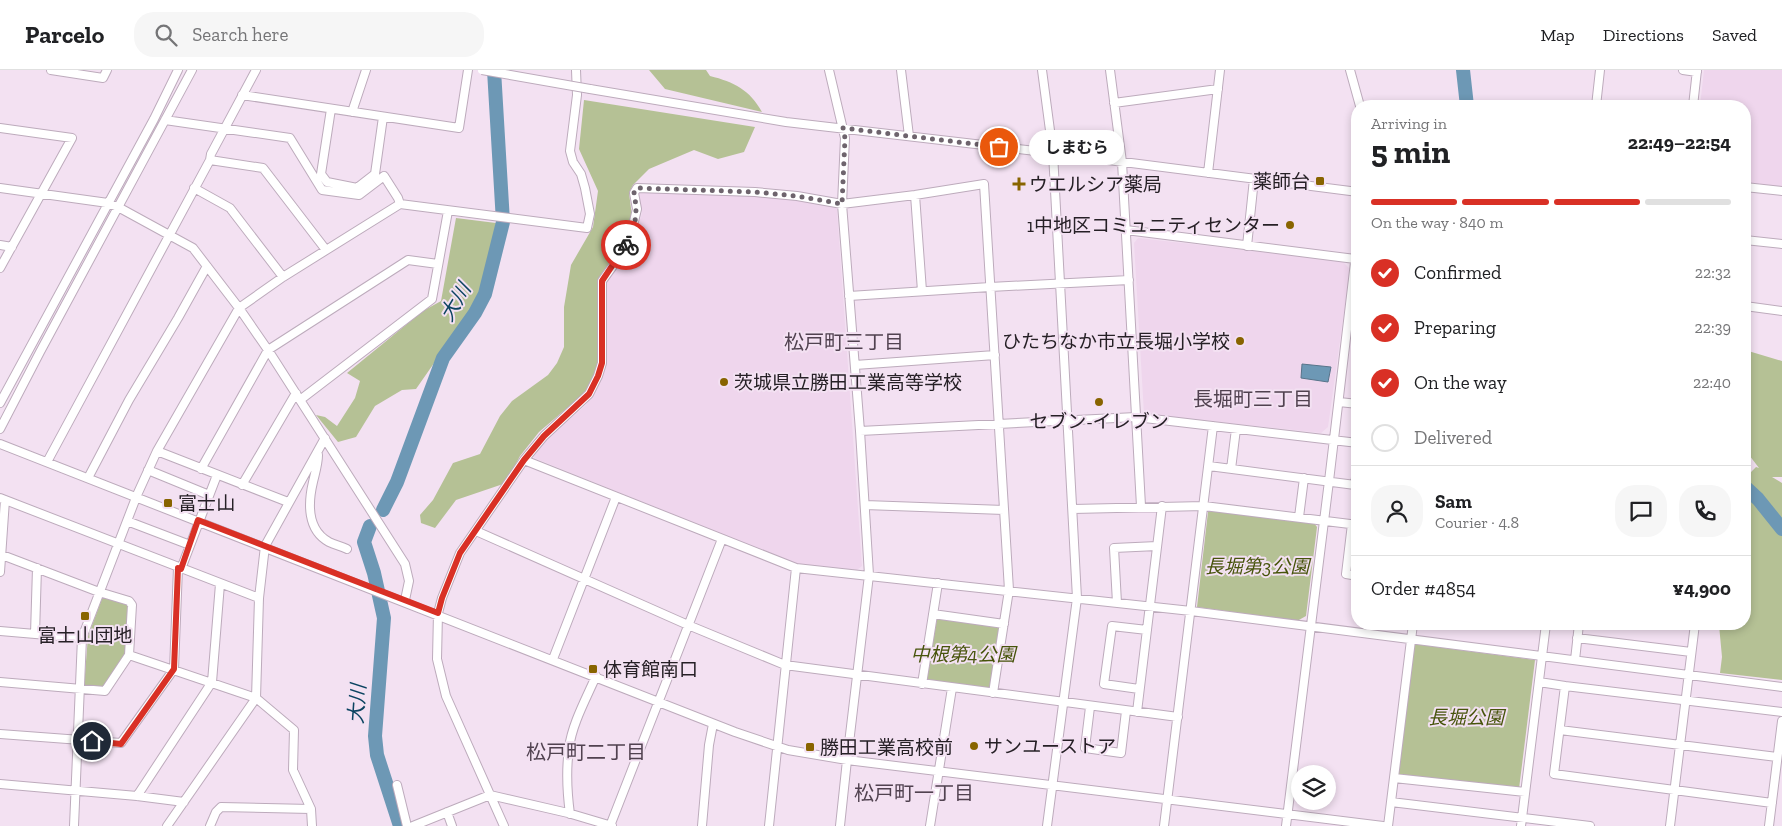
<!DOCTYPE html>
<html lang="en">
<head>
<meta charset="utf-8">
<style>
	body { margin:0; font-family:"Zilla Slab","Noto Sans JP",serif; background:#f6f6f6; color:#202124; height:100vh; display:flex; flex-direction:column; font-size:19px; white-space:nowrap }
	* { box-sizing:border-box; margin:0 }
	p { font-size:16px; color:#757577 }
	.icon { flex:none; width:28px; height:28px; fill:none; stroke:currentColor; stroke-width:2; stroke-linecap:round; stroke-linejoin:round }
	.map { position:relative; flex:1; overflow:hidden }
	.drawer { position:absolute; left:1351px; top:30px; width:400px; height:530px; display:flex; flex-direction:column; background:#fff; border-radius:20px; box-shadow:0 2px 8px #0003 }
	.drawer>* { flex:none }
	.controls { position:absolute; left:1291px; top:695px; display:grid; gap:10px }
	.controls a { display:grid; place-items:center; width:45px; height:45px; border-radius:50%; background:#fff; box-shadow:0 2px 8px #0003; font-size:25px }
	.pin { position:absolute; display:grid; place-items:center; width:42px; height:42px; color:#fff; margin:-21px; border:2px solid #fff; border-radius:50%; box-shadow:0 1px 5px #0007 }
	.courier { position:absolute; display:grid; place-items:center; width:50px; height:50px; margin:-25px; border:4px solid #d93025; border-radius:50%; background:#fff; color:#222; box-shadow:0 1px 6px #0007 }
	.bubble { position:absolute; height:35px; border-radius:18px; background:#fff; box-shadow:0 2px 8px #0003; font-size:16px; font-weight:700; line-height:35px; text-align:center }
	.overview em { font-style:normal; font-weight:700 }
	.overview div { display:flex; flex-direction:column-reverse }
	.overview { display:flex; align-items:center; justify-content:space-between; height:85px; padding:0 20px }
	h1 { font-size:32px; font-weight:700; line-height:38px }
	.bar { display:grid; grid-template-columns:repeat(4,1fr); gap:8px 5px; align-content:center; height:60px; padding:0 20px }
	.bar i { height:6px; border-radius:4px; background:#e0e0e0 }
	.bar .on { background:#d93025 }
	.bar p { grid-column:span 4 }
	.line { display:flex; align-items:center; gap:12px; padding:0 20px; border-top:1px solid #e0e0e0 }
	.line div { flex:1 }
	.round { display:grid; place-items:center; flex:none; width:52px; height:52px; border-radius:20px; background:#f6f6f6 }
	ol { padding:0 20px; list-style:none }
	li { display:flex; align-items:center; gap:15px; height:55px }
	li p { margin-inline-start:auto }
	li .icon { padding:5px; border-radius:50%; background:#d93025; color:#fff; stroke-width:4 }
	li:last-child { color:#757577 }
	li i { width:28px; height:28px; border:2px solid #e0e0e0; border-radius:50% }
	header { display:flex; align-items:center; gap:30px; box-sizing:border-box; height:70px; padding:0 25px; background:#fff; border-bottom:1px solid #e0e0e0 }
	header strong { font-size:24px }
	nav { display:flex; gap:28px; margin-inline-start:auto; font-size:18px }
	.search { width:350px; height:45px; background:#f6f6f6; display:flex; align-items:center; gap:12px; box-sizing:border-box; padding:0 18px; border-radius:20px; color:#757577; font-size:19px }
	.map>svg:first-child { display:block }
</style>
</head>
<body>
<header>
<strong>Parcelo</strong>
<div class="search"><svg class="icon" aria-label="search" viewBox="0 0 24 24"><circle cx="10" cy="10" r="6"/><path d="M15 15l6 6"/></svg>Search here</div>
<nav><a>Map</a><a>Directions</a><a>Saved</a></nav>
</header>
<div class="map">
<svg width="1782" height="756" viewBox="0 0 1782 756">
	<rect width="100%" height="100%" fill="#f3e1f2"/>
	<path fill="#efd6ed" d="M 1704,0 L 1782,0 L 1782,117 L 1745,113 L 1745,36 L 1700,36 Z
		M 641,121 L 770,127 L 834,136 L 837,139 L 862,496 L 857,500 L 796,494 L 534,388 L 533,384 L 556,361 L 586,335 L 603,304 L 605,295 L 606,212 L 614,202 L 636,164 L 642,143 L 639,124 Z
		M 1138,168 L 1342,191 L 1350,199 L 1328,357 L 1321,363 L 1144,344 L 1134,173 Z"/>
	<path fill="#b5c195" d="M 649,0 L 706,0 L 710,6 C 734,12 750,20 762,42 L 665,19 Z
		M 584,30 L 755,57 L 744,82 L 718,89 L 694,80 L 649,99 L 633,115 L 629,123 L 632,146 L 626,164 L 619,180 L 598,209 L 598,293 L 594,306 L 587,321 L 539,362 L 520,386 L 506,413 L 456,430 L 435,458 L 421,453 L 420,445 L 433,430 L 453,393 L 480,384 L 500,346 L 512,331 L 548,305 L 557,293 L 564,277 L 564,237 L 571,195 L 593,157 L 598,121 L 579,79 Z
		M 456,148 L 496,153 L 481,222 L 471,240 L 416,319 L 402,320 L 375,336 L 356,367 L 338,372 L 316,345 L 325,347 L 337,356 L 355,328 L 360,311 L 347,303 L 423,241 L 441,231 Z
		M 1745,280 L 1782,291 L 1782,407 L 1772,407 L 1782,413 L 1782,610 L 1720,603 L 1722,587 L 1719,555 L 1717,554 L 1745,554 L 1745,408 L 1756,397 L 1759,398 L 1746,381 Z
		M 1212,440 L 1314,453 L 1317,457 L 1306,546 L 1297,551 L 1197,537 L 1208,442 Z
		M 103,526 L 130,535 L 127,584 L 105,619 L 84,617 L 88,566 Z
		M 937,548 L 1000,558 L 990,619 L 927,610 Z
		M 1414,574 L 1535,590 L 1519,719 L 1397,704 Z"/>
	<path fill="#6d98b5" stroke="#58748a" d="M 1302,294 L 1331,297 L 1328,312 L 1301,308 Z"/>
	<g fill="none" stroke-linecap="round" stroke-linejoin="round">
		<path stroke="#6d98b5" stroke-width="14" d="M 1463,0 L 1467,36
			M 1745,417 L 1758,429 L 1782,459
			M 383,440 L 397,412 L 443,288 L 475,243 L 485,224 L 503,152 L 494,0
			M 370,456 L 364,472 L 374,503 L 384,548 L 375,666 L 377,685 L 400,756"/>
		<defs>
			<path id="minor" d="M 51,0 L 103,8 L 107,0
				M 829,0 L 845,68 L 842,134 L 860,361 L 869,505 L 847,690 L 840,756
				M 901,0 L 909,66
				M 1042,0 L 1053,83 L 1077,528 L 1047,756
				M 1110,0 L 1122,92 L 1141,436
				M 1350,0 L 1360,36
				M 1683,0 L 1697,2
				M 590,19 L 786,52 L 1053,83 L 1358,122
				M 242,25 L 459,58 L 468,0
				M 1114,33 L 1218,19
				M 1596,36 L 1600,0
				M 1693,36 L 1697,0
				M 331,39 L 321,104 L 327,112 L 357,118 L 375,104 L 383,47
				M 352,42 L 366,0
				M 165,50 L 290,68 L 322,120 L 359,125 L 384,106 L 398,128 L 400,134
				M 0,58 L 72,68 L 0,198
				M 210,90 L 263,98 L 326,180
				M 1208,103 L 1220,0
				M 1745,117 L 1782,121
				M 0,118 L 108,133 L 118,137 L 193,178 L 239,238 L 268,280 L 405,494 L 409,511 L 405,530
				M 194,118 L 230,138 L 283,207
				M 915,125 L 922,221
				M 1126,160 L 1355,189
				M 1745,170 L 1782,174
				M 0,175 L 12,177
				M 1247,176 L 1254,109
				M 849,226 L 990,217 L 1129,210
				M 1745,236 L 1782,241
				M 855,295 L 995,285
				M 300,330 L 432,229 L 448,141
				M 1339,332 L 1358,334
				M 0,333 L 154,49 L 178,0
				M 0,359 L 40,282 L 192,0
				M 860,361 L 1136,347 L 1358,373
				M 0,374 C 246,468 491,564 735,662 L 788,680 L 847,690 L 1383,756
				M 157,381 L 288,432
				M 318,385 C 318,394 315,403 313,412 C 308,433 307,460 329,472 C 335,475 341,476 347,479
				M 524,390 L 796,498 L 1191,541 L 1782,617
				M 47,392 L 210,90 L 211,84 L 256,0
				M 1358,392 L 1355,415 L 1358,415
				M 1209,396 L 1355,415
				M 201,399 L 268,280 L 408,190 L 438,194
				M 1231,399 L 1236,359
				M 148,400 L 209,425
				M 88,408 L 129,330 L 178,248 L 207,196
				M 242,415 L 296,323
				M 0,428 L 259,528
				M 865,435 L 1004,440
				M 1073,439 L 1204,436 L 1358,455
				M 1299,447 L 1304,408
				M 127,451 L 190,475
				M 1352,454 L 1346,504 L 1358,506
				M 476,461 L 688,555 L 785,595 L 1178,647
				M 181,499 L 217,405
				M 0,502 L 5,430
				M 1117,533 L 1114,478 L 1157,476
				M 933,544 L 1004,554
				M 0,561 L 82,568
				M 35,564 L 37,498
				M 1577,568 L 1691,582
				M 129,585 L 256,628 L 294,660 L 293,700 L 311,739 L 312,756
				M 553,589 L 616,427
				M 1575,590 L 1579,554
				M 0,612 L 105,621 L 129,585 L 132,535 L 129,531 L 99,522 L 2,485
				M 1539,612 L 1565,616
				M 922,614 L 938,513
				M 1139,619 L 1104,614 L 1112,556 L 1147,560
				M 1090,637 L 1085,678 L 1121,683 L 1126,641
				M 1137,642 L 1162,436
				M 1560,660 L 1777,687
				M 0,664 L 121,673 L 174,599 L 178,498
				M 1394,708 L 1525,722
				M 0,714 L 137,726 L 184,732
				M 397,715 L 407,756
				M 137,726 L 212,612 L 220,514
				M 1391,732 L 1590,756
				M 1772,733 L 1554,704 L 1565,616 L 1782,642
				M 447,742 L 452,756
				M 570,744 C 567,722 566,700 569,678 C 572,654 586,629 596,606
				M 74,756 L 82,568 L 137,425 L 157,381 L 239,238 L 283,207 L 400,134 L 587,158 L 590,144 L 585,118 L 581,104 L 573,92 L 570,81 L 577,25 L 576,0
				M 167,756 L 256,628 L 259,528 L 265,476 L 325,368
				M 210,756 L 216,742 L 221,737 L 311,739
				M 413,756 L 490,725 L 568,743 L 612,756
				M 504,756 L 446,626 L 437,589 L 438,543 L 442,528 L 460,483 L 524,390 L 544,366 L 589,324 L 598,306 L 602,293 L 602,211 L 623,182 L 631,164 L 637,139 L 634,123 L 637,118 L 755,122 L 797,126 L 842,134 L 915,125 L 984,114 L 1009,520 L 993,623
				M 610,756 L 722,469
				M 702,756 L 709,675 L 713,654
				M 769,756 L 796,498
				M 930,756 L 952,618
				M 1164,756 L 1213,356
				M 1286,756 L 1329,411 L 1358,167
				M 1388,756 L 1413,554
				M 1521,756 L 1546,554
				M 1670,756 L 1695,554
				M 1769,756 L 1782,651"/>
		</defs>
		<use href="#minor" stroke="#bdabbc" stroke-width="10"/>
		<use href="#minor" stroke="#fff" stroke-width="8"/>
		<defs>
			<path id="minor-bridge" d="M 482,0 L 590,19"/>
		</defs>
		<use href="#minor-bridge" stroke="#bdabbc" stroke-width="10" stroke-linecap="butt"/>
		<use href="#minor-bridge" stroke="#fff" stroke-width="8"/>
	</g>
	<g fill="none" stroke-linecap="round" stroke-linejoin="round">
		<path stroke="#6e646d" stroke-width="5" stroke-dasharray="0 9" d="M 626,175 C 636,155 638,144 634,123 L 637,118 L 755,122 L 797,126 L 842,134 L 845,68 L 843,58 L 999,77"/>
		<path stroke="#d93025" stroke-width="6" d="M 92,671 L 121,674 L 174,599 L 178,498 L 181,499 L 198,450 L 438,543 L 442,528 L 460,483 L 524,390 L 544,366 L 589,324 L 598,306 L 602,293 L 602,211 L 626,175"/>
	</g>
	<g fill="#886400" stroke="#f3e1f2" stroke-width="2">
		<rect x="1315" y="106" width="10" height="10" rx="2.5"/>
		<path d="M1016.5 106.5h5v5h5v5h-5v5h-5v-5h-5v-5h5z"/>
		<circle cx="1290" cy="155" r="5"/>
		<circle cx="1240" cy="271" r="5"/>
		<circle cx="724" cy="312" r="5"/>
		<circle cx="1099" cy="332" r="5"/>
		<rect x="163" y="428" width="10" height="10" rx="2.5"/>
		<rect x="80" y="541" width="10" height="10" rx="2.5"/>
		<rect x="588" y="594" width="10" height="10" rx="2.5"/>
		<circle cx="974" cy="676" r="5"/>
		<rect x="805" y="672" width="10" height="10" rx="2.5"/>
	</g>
	<g text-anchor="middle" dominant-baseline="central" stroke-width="4" stroke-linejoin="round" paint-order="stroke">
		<g font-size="19" fill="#262026" stroke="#f3e1f2" text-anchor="start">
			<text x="1310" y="111" text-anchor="end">薬師台</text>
			<text x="1029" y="114">ウエルシア薬局</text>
			<text x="1280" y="155" text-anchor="end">1中地区コミュニティセンター</text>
			<text x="1230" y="271" text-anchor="end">ひたちなか市立長堀小学校</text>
			<text x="734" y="312">茨城県立勝田工業高等学校</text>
			<text x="1099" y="351" text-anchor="middle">セブン-イレブン</text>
			<text x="178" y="433">富士山</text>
			<text x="85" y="565" text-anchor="middle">富士山団地</text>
			<text x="603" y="599">体育館南口</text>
			<text x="984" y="676">サンユーストア</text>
			<text x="820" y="677">勝田工業高校前</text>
		</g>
		<g font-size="19" font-style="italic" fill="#47540b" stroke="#f3e1f2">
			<text x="1257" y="496">長堀第3公園</text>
			<text x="963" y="584">中根第4公園</text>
			<text x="1466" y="647">長堀公園</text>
		</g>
		<g font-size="20" font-style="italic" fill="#0b4361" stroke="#f3e1f2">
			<text transform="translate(455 232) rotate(-59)">大川</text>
			<text transform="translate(357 634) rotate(-86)">大川</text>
		</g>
		<g font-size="20" fill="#514250" stroke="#f3e1f2">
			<text x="844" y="272">松戸町三丁目</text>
			<text x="1253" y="329">長堀町三丁目</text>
			<text x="586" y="682">松戸町二丁目</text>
			<text x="914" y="723">松戸町一丁目</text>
		</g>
	</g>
</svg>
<div class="controls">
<a><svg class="icon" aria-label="layers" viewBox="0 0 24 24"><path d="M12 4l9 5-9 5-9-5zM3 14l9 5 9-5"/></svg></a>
</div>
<div class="pin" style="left:999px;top:77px;background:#ea580c"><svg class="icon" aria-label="bag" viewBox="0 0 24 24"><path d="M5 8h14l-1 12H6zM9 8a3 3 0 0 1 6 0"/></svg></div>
<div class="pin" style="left:92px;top:671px;background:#1f2937"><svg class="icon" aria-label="home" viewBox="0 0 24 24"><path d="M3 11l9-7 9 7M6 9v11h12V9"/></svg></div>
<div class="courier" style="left:626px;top:175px"><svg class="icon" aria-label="bike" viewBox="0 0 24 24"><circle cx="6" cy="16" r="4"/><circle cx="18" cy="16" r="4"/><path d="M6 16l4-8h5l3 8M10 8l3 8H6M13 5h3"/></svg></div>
<div class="bubble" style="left:1029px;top:60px;width:95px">しまむら</div>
<section class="drawer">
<div class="overview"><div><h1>5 min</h1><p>Arriving in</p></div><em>22:49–22:54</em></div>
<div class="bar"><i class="on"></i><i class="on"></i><i class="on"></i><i></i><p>On the way · 840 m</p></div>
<ol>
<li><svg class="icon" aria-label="check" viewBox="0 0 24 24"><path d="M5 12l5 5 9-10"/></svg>Confirmed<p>22:32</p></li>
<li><svg class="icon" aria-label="check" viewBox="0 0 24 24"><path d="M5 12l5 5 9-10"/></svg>Preparing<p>22:39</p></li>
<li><svg class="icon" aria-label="check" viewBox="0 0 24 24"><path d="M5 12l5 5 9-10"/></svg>On the way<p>22:40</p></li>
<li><i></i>Delivered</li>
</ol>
<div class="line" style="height:90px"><a class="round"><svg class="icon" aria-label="person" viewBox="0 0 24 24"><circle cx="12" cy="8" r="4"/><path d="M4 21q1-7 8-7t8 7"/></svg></a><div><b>Sam</b><p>Courier · 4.8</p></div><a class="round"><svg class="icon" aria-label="chat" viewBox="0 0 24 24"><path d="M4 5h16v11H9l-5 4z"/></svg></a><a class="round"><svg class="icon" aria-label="phone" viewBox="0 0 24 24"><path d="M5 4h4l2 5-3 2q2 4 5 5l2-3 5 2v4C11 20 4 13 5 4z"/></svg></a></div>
<div class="line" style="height:65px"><div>Order #4854</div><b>¥4,900</b></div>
</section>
</div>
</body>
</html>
